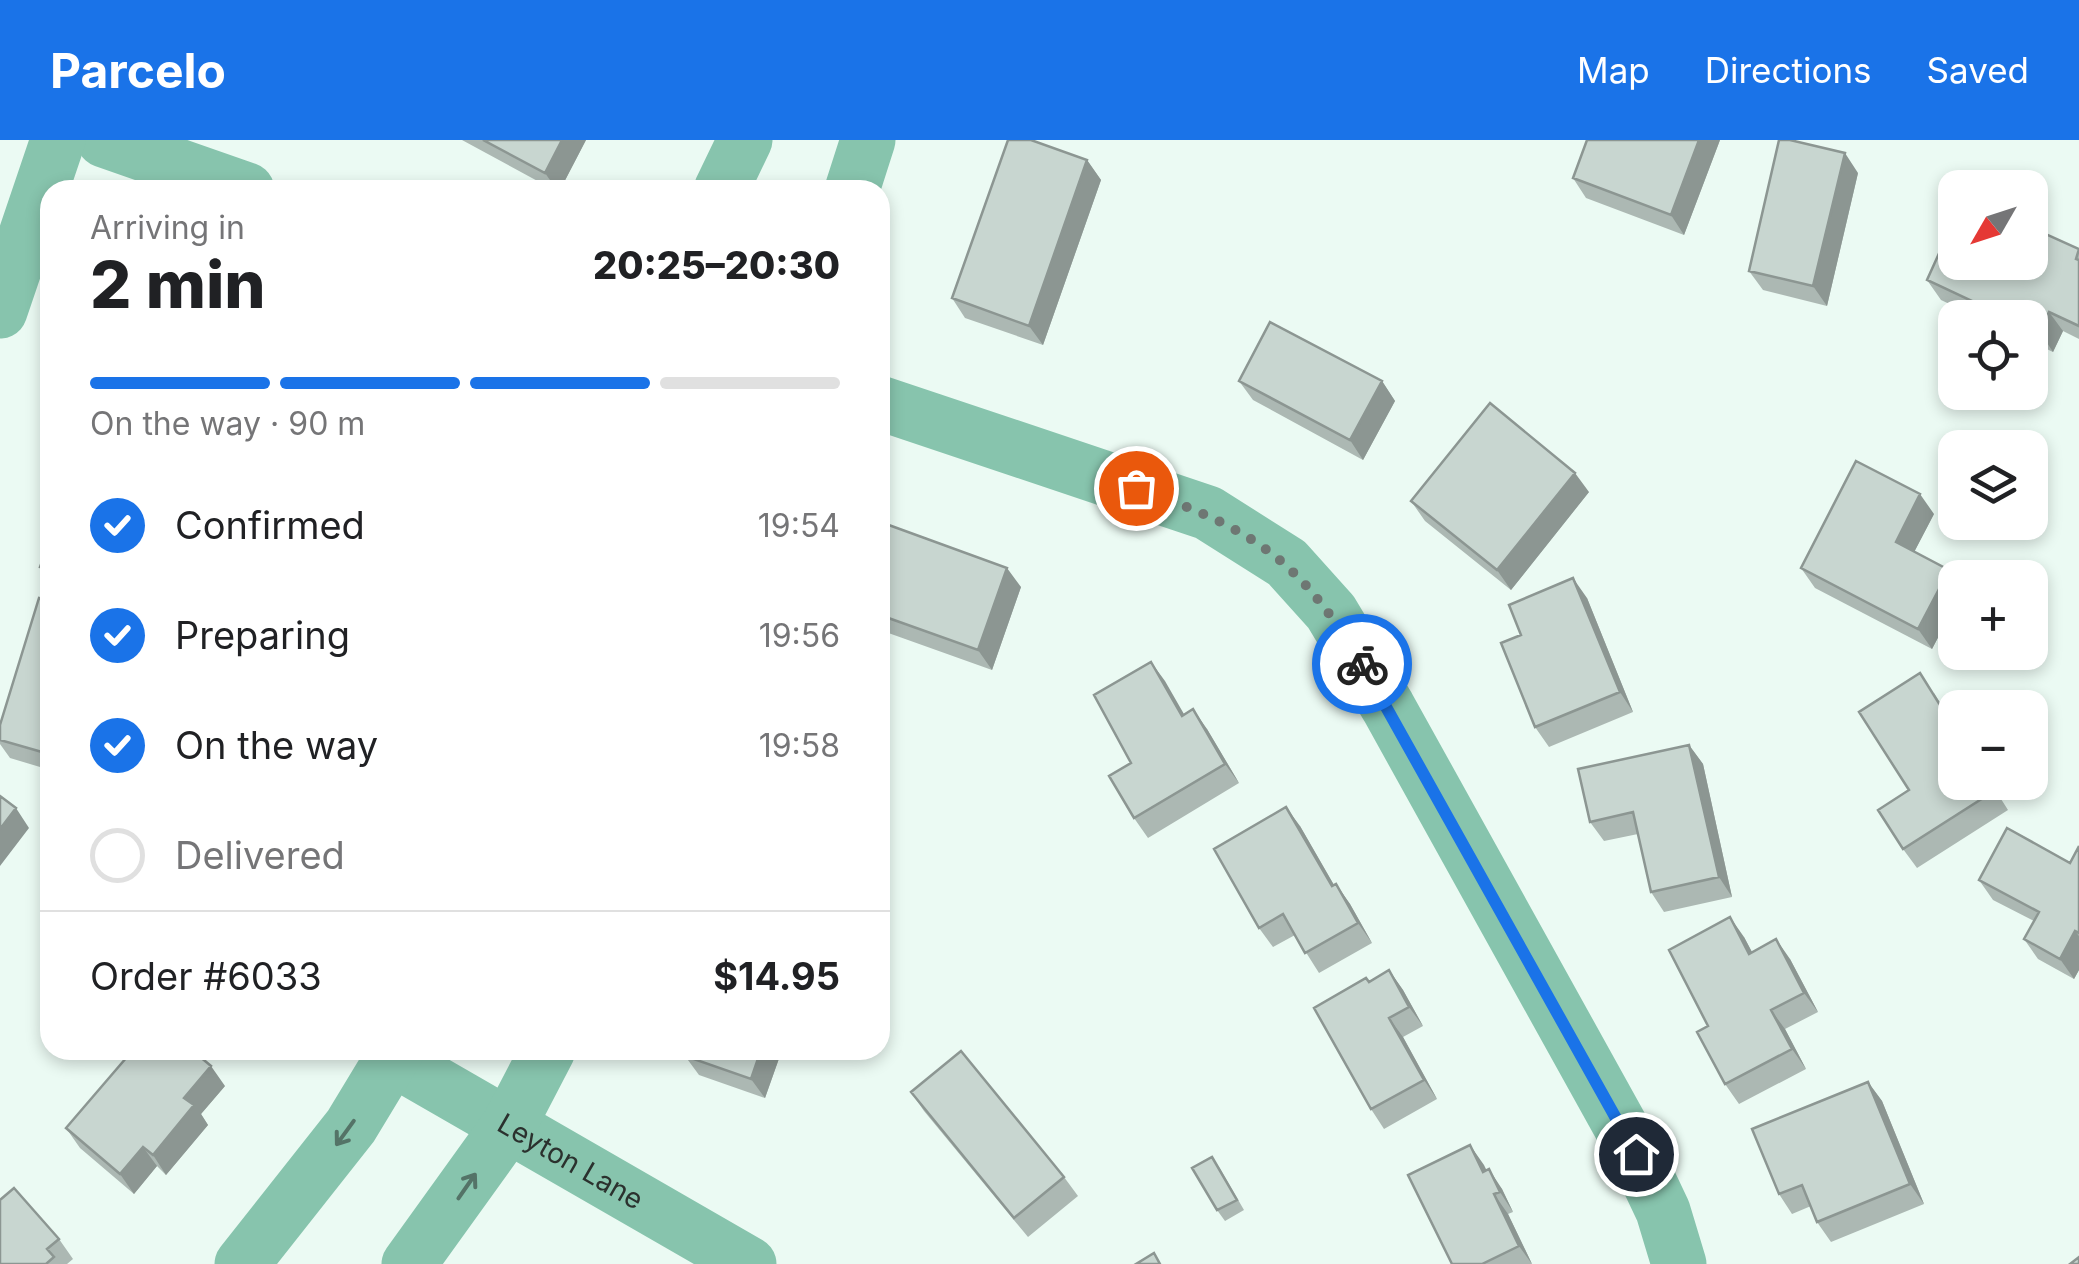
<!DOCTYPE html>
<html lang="en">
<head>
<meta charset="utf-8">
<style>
	body { margin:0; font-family:Inter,sans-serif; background:#f6f6f6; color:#202124; height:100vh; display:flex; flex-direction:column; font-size:38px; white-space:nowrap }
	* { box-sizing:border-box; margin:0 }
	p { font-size:32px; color:#757577 }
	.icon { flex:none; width:55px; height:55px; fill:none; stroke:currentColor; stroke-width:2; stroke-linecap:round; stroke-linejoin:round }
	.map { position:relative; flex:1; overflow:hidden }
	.drawer { position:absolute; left:40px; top:40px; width:850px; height:880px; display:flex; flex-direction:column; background:#fff; border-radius:30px; box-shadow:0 5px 15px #0003 }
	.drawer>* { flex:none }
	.needle { width:65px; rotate:231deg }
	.tools { position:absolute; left:1938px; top:30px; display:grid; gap:20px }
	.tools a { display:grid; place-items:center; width:110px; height:110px; border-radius:20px; background:#fff; box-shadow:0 5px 15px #0003; font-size:50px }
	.pin { position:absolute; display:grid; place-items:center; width:85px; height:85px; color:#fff; margin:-42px; border:5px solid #fff; border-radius:50%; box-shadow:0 2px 10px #0007 }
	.courier { position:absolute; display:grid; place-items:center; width:100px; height:100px; margin:-50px; border:8px solid #1a73e8; border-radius:50%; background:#fff; color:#222; box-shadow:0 2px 12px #0007 }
	.summary em { font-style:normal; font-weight:800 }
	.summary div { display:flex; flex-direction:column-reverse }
	.summary { display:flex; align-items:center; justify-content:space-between; height:170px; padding:0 50px }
	h1 { font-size:65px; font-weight:800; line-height:75px }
	.bar { display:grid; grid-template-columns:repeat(4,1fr); gap:15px 10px; align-content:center; height:120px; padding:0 50px }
	.bar i { height:12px; border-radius:8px; background:#e0e0e0 }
	.bar .on { background:#1a73e8 }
	.bar p { grid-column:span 4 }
	.line { display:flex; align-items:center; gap:25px; padding:0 50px; border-top:2px solid #e0e0e0 }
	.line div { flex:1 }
	ol { padding:0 50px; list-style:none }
	li { display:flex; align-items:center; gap:30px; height:110px }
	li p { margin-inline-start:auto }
	li .icon { padding:10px; border-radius:50%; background:#1a73e8; color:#fff; stroke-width:4 }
	li:last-child { color:#757577 }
	li i { width:55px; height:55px; border:5px solid #e0e0e0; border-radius:50% }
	header { display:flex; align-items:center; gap:60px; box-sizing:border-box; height:140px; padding:0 50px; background:#1a73e8; color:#fff }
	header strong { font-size:48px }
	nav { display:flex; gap:55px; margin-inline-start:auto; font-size:35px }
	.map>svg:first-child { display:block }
</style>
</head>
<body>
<header>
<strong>Parcelo</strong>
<nav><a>Map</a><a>Directions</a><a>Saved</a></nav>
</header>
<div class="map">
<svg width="2079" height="1124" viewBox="0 0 2079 1124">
	<rect width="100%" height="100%" fill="#ebfaf3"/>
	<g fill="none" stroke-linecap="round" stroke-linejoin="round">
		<g stroke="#87c4ad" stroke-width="55">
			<path d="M 104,0 L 247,50"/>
			<path d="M 721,50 L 745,0"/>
			<path d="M 852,50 L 868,0"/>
			<path d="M 0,171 L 58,0"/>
			<path d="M 880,263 L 1208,373 L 1287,423 L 1331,472 L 1388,567 L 1636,1014 L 1663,1071 L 1679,1124"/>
			<path id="s1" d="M 393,919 L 749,1124"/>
			<path d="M 242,1124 L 351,986 L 397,910"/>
			<path d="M 409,1124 L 509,985 L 548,910"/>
		</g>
	</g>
	<path fill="#acb8b3" d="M 462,0 L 586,0 L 560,50 L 554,50 Z
		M 1720,0 L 1684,95 L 1586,58 L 1573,38 Z
		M 1087,20 L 1101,40 L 1043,205 L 965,178 L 952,158 Z
		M 1858,33 L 1827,166 L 1763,150 L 1749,131 Z
		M 2079,109 L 2079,199 L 2063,191 L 2053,212 L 2030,201 L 2030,178 L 1979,178 L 1941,160 L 1927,140 L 1955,122 Z
		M 1239,241 L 1382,241 L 1395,261 L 1363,320 L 1253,260 Z
		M 1589,352 L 1511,450 L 1425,381 L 1411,361 Z
		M 1934,374 L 1914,412 L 1955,438 L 1955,465 L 1932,509 L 1815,448 L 1801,428 Z
		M 880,397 L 1021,447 L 992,530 L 880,490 Z
		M 50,401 L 50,441 L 40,427 Z
		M 1587,458 L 1633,572 L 1549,607 L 1535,587 L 1521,495 Z
		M 50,461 L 50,630 L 10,618 L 0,604 L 0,585 Z
		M 1151,522 L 1184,575 L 1207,589 L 1239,643 L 1148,698 L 1134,678 L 1131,623 Z
		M 1934,553 L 2008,670 L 1917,728 L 1903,709 L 1909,650 Z
		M 1689,605 L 1703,624 L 1732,757 L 1664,772 L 1651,752 L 1638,694 L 1604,701 L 1590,682 Z
		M 1300,686 L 1334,745 L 1336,744 L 1350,764 L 1372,803 L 1319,833 L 1295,795 L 1273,807 L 1259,788 Z
		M 2079,706 L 2079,830 L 2074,839 L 2038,819 L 2024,799 L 2034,781 L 1993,760 L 1979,740 L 2070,723 Z
		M 1744,797 L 1752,812 L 1790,819 L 1818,872 L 1785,889 L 1806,929 L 1739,964 L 1725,944 L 1708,886 Z
		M 1389,830 L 1403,850 L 1423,886 L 1403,897 L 1437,959 L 1384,989 L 1371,969 L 1369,842 Z
		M 782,910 L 765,958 L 699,935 L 685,916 Z
		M 1868,942 L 1882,961 L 1924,1064 L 1831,1102 L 1817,1082 L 1811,1066 L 1792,1074 L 1779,1054 Z
		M 225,946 L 201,974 L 208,985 L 166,1035 L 157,1026 L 134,1054 L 80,1008 L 66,988 Z
		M 911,952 L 1064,1037 L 1078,1056 L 1028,1097 L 924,971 Z
		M 1470,1005 L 1486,1030 L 1502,1049 L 1513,1072 L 1508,1074 L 1532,1124 L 1452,1124 Z
		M 1219,1027 L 1244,1070 L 1225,1081 L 1217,1070 Z
		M 59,1099 L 73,1119 L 67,1124 L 0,1124 Z"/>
	<path fill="#8c9692" d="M 562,0 L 586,0 L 560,50 L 557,50 L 545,33 Z
		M 1699,0 L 1720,0 L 1684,95 L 1671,75 Z
		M 1845,13 L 1858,33 L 1827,166 L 1813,146 Z
		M 1087,20 L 1101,40 L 1043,205 L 1029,186 Z
		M 2049,172 L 2063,191 L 2053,212 L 2040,192 Z
		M 1382,241 L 1395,261 L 1363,320 L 1350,300 Z
		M 1575,333 L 1589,352 L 1511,450 L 1497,430 Z
		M 1920,354 L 1934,374 L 1909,422 L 1896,402 Z
		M 1007,428 L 1021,447 L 992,530 L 978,510 Z
		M 1949,430 L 1955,438 L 1955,465 L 1932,509 L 1918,489 Z
		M 1573,438 L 1587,458 L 1633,572 L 1620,552 Z
		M 1151,522 L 1165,541 L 1196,595 L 1182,576 Z
		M 1193,569 L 1207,589 L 1239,643 L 1225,624 Z
		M 1689,605 L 1703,624 L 1732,757 L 1719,737 Z
		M 1286,667 L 1300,686 L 1346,766 L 1332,746 Z
		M 16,668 L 29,688 L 0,726 L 0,689 Z
		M 880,722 L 888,734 L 880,758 Z
		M 1336,744 L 1350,764 L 1372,803 L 1358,783 Z
		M 1730,777 L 1744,797 L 1763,833 L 1749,814 Z
		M 2075,791 L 2079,796 L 2079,830 L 2074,839 L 2060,819 Z
		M 1776,799 L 1790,819 L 1818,872 L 1804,853 Z
		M 1389,830 L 1403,850 L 1423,886 L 1409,867 Z
		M 1771,870 L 1785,889 L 1806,929 L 1792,909 Z
		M 1389,878 L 1403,897 L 1437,959 L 1424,940 Z
		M 761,910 L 782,910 L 765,958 L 751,939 Z
		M 211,926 L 225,946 L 201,974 L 208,985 L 166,1035 L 153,1015 L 184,958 Z
		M 1868,942 L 1882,961 L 1924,1064 L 1910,1044 Z
		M 1470,1005 L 1484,1025 L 1497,1052 L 1483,1032 Z
		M 143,1007 L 157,1026 L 134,1054 L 120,1034 Z
		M 1489,1029 L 1502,1049 L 1513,1072 L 1500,1052 Z
		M 1494,1054 L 1508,1074 L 1532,1124 L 1519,1106 Z"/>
	<path fill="#c8d6d0" stroke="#8c9692" stroke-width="2.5" d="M 483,0 L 562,0 L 545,33 Z
		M 1008,0 L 1031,0 L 1087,20 L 1029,186 L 952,158 Z
		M 1587,0 L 1699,0 L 1671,75 L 1573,38 Z
		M 1779,0 L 1790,0 L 1845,13 L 1813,146 L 1749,131 Z
		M 1955,78 L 1955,122 L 2030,122 L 2030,87 L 2079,109 L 2076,119 L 2079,120 L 2079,186 L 2049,172 L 2040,192 L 2030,188 L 2030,178 L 2008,178 L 1927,140 Z
		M 1270,182 L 1382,241 L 1350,300 L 1239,241 Z
		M 1490,263 L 1575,333 L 1497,430 L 1411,361 Z
		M 1856,321 L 1920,354 L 1896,402 L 1949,430 L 1918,489 L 1801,428 Z
		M 886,384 L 1007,428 L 978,510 L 880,475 L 880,397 L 882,398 Z
		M 50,401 L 50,431 L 40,427 Z
		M 1573,438 L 1620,552 L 1535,587 L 1501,503 L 1521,495 L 1509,465 Z
		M 39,458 L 50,461 L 49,614 L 0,600 L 0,585 Z
		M 1151,522 L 1182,576 L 1193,569 L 1225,624 L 1134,678 L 1109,636 L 1131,623 L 1094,555 Z
		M 1920,533 L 1955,589 L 1955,642 L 1989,642 L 1994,651 L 1903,709 L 1878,670 L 1909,650 L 1859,572 Z
		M 1689,605 L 1719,737 L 1651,752 L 1633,672 L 1590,682 L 1578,629 Z
		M 0,656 L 16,668 L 0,689 Z
		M 1286,667 L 1332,746 L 1336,744 L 1358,783 L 1305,813 L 1283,774 L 1259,788 L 1214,709 Z
		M 2007,688 L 2070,723 L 2079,706 L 2079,793 L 2075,791 L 2060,819 L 2024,799 L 2039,772 L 1979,740 Z
		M 1730,777 L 1749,814 L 1776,799 L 1804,853 L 1771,870 L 1792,909 L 1725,944 L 1697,892 L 1708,886 L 1669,810 Z
		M 1389,830 L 1409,867 L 1389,878 L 1424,940 L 1371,969 L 1314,868 L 1366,838 L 1369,842 Z
		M 133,910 L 192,910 L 211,926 L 184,958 L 194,965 L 153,1015 L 143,1007 L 120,1034 L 66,988 Z
		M 687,910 L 761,910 L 751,939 L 685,916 Z
		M 961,911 L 1064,1037 L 1014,1078 L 911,952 Z
		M 1868,942 L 1910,1044 L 1817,1082 L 1802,1045 L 1779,1054 L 1752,989 Z
		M 1470,1005 L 1483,1032 L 1489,1029 L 1500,1052 L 1494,1054 L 1519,1106 L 1482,1124 L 1452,1124 L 1408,1035 Z
		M 1212,1017 L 1237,1060 L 1217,1070 L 1192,1028 Z
		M 14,1048 L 59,1099 L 47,1109 L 54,1117 L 46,1124 L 0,1124 L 0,1060 Z
		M 1154,1113 L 1160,1124 L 1136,1124 Z
		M 2079,1117 L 2079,1124 L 2070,1124 Z"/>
	<defs><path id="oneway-shaft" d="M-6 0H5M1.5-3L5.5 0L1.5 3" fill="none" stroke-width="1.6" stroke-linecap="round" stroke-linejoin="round" transform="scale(2.5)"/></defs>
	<g stroke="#547367">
		<use href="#oneway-shaft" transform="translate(345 993) rotate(126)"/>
		<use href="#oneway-shaft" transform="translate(467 1046) rotate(-55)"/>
	</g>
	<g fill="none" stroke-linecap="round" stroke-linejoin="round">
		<path stroke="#6e7773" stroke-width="10" stroke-dasharray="0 18" d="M 1136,348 C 1251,388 1299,418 1362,524"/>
		<path stroke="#1a73e8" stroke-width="12" d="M 1362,524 L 1636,1014"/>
	</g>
	<g text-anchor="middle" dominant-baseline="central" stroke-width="8" stroke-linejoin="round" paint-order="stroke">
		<g font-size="28" fill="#2b312e" stroke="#fff">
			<text stroke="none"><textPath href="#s1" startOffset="205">Leyton Lane</textPath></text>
		</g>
	</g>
</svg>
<div class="tools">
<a><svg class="needle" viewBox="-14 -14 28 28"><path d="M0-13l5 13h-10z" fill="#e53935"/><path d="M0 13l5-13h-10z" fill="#757577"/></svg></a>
<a><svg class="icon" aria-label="locate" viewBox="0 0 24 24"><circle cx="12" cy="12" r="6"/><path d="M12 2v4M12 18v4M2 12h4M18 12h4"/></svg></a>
<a><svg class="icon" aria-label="layers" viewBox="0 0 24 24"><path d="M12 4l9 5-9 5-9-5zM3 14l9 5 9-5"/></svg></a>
<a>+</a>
<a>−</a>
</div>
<div class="pin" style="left:1136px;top:348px;background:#ea580c"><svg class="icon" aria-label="bag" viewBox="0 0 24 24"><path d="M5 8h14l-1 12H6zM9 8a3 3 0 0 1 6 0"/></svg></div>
<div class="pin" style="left:1636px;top:1014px;background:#1f2937"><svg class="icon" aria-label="home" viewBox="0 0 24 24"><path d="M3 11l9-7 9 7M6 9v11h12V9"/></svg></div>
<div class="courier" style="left:1362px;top:524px"><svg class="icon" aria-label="bike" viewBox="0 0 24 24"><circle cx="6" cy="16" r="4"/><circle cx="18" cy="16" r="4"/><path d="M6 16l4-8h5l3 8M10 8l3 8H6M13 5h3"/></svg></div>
<section class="drawer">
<div class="summary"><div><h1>2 min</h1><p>Arriving in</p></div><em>20:25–20:30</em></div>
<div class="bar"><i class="on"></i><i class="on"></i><i class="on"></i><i></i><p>On the way · 90 m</p></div>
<ol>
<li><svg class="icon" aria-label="check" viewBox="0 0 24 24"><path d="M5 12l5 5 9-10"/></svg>Confirmed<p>19:54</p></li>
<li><svg class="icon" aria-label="check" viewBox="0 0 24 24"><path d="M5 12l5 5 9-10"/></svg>Preparing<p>19:56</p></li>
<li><svg class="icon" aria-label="check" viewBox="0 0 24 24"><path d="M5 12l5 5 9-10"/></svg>On the way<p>19:58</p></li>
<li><i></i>Delivered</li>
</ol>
<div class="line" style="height:130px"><div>Order #6033</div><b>$14.95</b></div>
</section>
</div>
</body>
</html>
